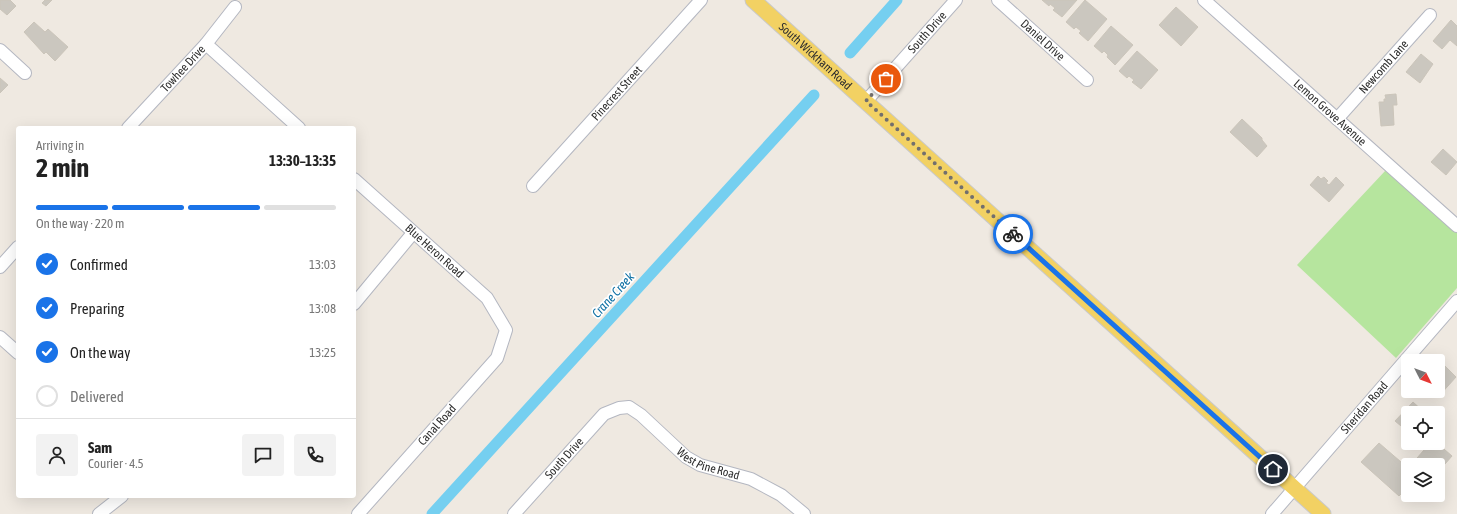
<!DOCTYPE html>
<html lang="en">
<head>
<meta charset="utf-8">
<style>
	body { margin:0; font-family:"Asap Condensed",sans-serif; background:#f2f2f2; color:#222; height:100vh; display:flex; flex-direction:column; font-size:15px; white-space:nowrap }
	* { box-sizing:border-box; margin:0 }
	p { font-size:13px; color:#767676 }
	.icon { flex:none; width:22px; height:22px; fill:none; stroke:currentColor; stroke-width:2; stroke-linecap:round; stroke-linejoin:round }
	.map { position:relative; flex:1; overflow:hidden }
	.sheet { position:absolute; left:16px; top:126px; width:340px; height:372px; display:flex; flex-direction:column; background:#fff; border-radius:4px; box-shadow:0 4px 16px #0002 }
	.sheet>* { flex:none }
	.needle { width:26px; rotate:132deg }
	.buttons { position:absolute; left:1401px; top:354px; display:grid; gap:8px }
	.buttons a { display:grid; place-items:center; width:44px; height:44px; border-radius:4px; background:#fff; box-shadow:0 4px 16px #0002; font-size:20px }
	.pin { position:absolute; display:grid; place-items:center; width:34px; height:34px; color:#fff; margin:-17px; border:2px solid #fff; border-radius:50%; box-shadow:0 1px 4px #0007 }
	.courier { position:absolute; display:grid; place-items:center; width:40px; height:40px; margin:-20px; border:3px solid #1a73e8; border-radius:50%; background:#fff; color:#222; box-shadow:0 1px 5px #0007 }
	.overview em { font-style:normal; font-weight:700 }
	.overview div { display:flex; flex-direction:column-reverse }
	.overview { display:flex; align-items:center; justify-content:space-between; height:68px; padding:0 20px }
	h1 { font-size:26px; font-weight:700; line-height:30px }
	.bar { display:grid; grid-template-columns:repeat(4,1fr); gap:6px 4px; align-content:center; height:48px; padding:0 20px }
	.bar i { height:5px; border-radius:3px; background:#e0e0e0 }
	.bar .selected { background:#1a73e8 }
	.bar p { grid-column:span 4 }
	.line { display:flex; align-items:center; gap:10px; padding:0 20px; border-top:1px solid #e0e0e0 }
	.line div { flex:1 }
	.round { display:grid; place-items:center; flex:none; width:42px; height:42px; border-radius:4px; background:#f2f2f2 }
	ol { padding:0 20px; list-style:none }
	li { display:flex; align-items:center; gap:12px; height:44px }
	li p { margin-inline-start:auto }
	li .icon { padding:4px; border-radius:50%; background:#1a73e8; color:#fff; stroke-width:4 }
	li:last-child { color:#767676 }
	li i { width:22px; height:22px; border:2px solid #e0e0e0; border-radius:50% }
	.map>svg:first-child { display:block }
</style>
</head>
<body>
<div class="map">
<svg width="1457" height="514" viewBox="0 0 1457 514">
	<rect width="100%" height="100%" fill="#efe9e1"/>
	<path fill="#b6e59e" d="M 1386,170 L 1457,233 L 1457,288 L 1396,358 L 1297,265 Z"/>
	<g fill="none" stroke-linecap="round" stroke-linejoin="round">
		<path stroke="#75cff0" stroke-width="11" d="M 850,53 L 897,0
			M 432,514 L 814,95"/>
	</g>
	<path fill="#cbc7bf" stroke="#cbc5ba" d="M 0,0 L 10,0 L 16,6 L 7,15 L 0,9 Z
		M 45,0 L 52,0 L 46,6 L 42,3 Z
		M 1042,0 L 1077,0 L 1062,17 L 1053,10 L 1055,8 L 1050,4 L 1049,6 Z
		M 1085,0 L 1107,19 L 1088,41 L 1079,33 L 1081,31 L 1076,27 L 1074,29 L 1066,22 Z
		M 1176,7 L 1198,27 L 1181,46 L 1159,25 Z
		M 1451,20 L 1457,26 L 1457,46 L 1450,40 L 1442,49 L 1433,41 Z
		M 34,22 L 45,32 L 48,29 L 68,47 L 55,61 L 46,52 L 44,54 L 24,32 Z
		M 1111,26 L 1133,45 L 1115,65 L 1107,57 L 1108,55 L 1104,51 L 1102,53 L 1094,46 Z
		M 1137,51 L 1158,70 L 1141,89 L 1132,82 L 1134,80 L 1129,76 L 1127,78 L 1119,71 Z
		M 1421,54 L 1433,64 L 1420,83 L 1406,72 Z
		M 0,78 L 8,85 L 0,93 Z
		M 1396,94 L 1397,105 L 1393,105 L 1394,125 L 1381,126 L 1379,102 L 1384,102 L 1384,99 L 1386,99 L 1385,95 Z
		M 1242,119 L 1262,138 L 1262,140 L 1267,146 L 1257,157 L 1230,132 Z
		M 1443,149 L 1457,162 L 1446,175 L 1431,162 Z
		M 1318,176 L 1321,179 L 1324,177 L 1328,181 L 1326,183 L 1329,185 L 1336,177 L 1344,185 L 1329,202 L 1310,185 Z
		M 1445,366 L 1456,377 L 1439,396 L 1434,391 L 1438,391 L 1438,374 Z
		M 1413,402 L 1424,412 L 1408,413 L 1408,430 L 1407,431 L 1395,421 Z
		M 1379,443 L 1408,468 L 1408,495 L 1404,491 L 1399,496 L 1361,462 Z
		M 1430,443 L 1437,443 L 1452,456 L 1438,472 L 1438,465 L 1411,465 Z"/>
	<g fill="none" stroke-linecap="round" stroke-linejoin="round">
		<defs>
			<g id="minor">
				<path id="s1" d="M 998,0 L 1087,80"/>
				<path id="s2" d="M 1204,0 L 1457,226"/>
				<path d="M 206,44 L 299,128"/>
				<path d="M 0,50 L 25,73"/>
				<path id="s3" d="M 866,101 L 956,0"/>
				<path id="s4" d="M 1337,119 L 1430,15"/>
				<path id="s5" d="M 128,128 L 206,44 L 235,7"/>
				<path id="s6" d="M 354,179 L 487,298 L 506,330 L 497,358 L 358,514"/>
				<path id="s7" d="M 533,186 L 701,0"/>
				<path d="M 0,267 L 18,247"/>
				<path d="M 354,304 L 413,233"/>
				<path d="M 0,337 L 18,353"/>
				<path d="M 99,514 L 122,496"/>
				<path id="s8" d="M 514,514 L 604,414 L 619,408 L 629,407 L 641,415 L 686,457 L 700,465 L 751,479 L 781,495 L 804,514"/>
				<path id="s9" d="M 1272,514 L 1457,301"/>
			</g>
			<g id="major">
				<path id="s10" d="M 753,0 L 1323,514"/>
			</g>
		</defs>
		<use href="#minor" stroke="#b4b7c1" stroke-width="14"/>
		<use href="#major" stroke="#c9c9c9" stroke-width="17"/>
		<use href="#minor" stroke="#fff" stroke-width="12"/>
		<use href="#major" stroke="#f2d163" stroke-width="15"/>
	</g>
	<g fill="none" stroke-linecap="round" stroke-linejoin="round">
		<path stroke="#726f6d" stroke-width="4" stroke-dasharray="0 7.2" d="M 886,79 L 866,101 L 1013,234"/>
		<path stroke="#1a73e8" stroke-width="5" d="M 1013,234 L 1273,469"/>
	</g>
	<g text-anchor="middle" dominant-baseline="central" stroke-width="3.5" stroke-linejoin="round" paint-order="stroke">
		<g font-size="12" fill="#2e2e2e" stroke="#fff">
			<text stroke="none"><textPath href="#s3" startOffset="92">South Drive</textPath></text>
			<text stroke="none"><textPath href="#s1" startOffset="60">Daniel Drive</textPath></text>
			<text stroke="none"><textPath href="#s10" startOffset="84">South Wickham Road</textPath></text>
			<text stroke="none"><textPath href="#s4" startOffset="70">Newcomb Lane</textPath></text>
			<text stroke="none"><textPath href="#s5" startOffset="81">Towhee Drive</textPath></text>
			<text stroke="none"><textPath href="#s7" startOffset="125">Pinecrest Street</textPath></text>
			<text stroke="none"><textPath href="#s2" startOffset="169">Lemon Grove Avenue</textPath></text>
			<text stroke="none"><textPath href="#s6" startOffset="108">Blue Heron Road</textPath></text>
			<text stroke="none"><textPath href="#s9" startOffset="141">Sheridan Road</textPath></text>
			<text transform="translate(437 425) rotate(-48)">Canal Road</text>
			<text stroke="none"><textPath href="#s8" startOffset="75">South Drive</textPath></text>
			<text stroke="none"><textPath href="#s8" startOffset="260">West Pine Road</textPath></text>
		</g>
		<g font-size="13" font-style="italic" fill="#0d6fa3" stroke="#fff">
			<text transform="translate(613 295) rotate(-48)">Crane Creek</text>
		</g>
	</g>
</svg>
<div class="buttons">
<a><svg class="needle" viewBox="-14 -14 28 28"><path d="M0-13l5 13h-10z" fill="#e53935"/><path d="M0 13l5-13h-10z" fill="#767676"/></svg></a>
<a><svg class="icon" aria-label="locate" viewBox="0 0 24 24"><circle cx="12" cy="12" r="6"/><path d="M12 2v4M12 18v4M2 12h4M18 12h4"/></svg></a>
<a><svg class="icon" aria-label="layers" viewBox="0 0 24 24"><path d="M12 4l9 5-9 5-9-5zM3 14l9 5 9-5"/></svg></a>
</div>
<div class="pin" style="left:886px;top:79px;background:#ea580c"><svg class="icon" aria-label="bag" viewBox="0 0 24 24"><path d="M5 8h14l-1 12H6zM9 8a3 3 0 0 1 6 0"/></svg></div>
<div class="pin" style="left:1273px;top:469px;background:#1f2937"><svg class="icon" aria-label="home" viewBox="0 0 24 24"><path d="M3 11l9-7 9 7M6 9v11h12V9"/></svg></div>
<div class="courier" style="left:1013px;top:234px"><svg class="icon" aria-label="bike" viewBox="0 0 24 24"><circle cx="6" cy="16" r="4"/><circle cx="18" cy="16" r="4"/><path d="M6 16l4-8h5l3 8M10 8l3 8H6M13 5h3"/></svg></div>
<section class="sheet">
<div class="overview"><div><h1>2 min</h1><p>Arriving in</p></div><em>13:30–13:35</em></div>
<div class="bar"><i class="selected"></i><i class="selected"></i><i class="selected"></i><i></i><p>On the way · 220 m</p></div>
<ol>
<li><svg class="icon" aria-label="check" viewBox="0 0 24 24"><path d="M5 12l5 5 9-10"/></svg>Confirmed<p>13:03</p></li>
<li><svg class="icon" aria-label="check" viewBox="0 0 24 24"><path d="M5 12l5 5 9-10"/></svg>Preparing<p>13:08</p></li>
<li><svg class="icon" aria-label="check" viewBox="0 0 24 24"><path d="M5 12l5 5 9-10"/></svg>On the way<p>13:25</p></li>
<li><i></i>Delivered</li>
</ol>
<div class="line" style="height:72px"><a class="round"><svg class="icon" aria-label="person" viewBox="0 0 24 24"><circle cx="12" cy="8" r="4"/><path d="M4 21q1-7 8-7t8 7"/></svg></a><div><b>Sam</b><p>Courier · 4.5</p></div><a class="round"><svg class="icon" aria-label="chat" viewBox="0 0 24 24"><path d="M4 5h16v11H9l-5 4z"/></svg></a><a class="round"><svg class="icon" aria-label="phone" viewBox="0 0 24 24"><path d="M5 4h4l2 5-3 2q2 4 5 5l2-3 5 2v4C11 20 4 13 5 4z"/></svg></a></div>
</section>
</div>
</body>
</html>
